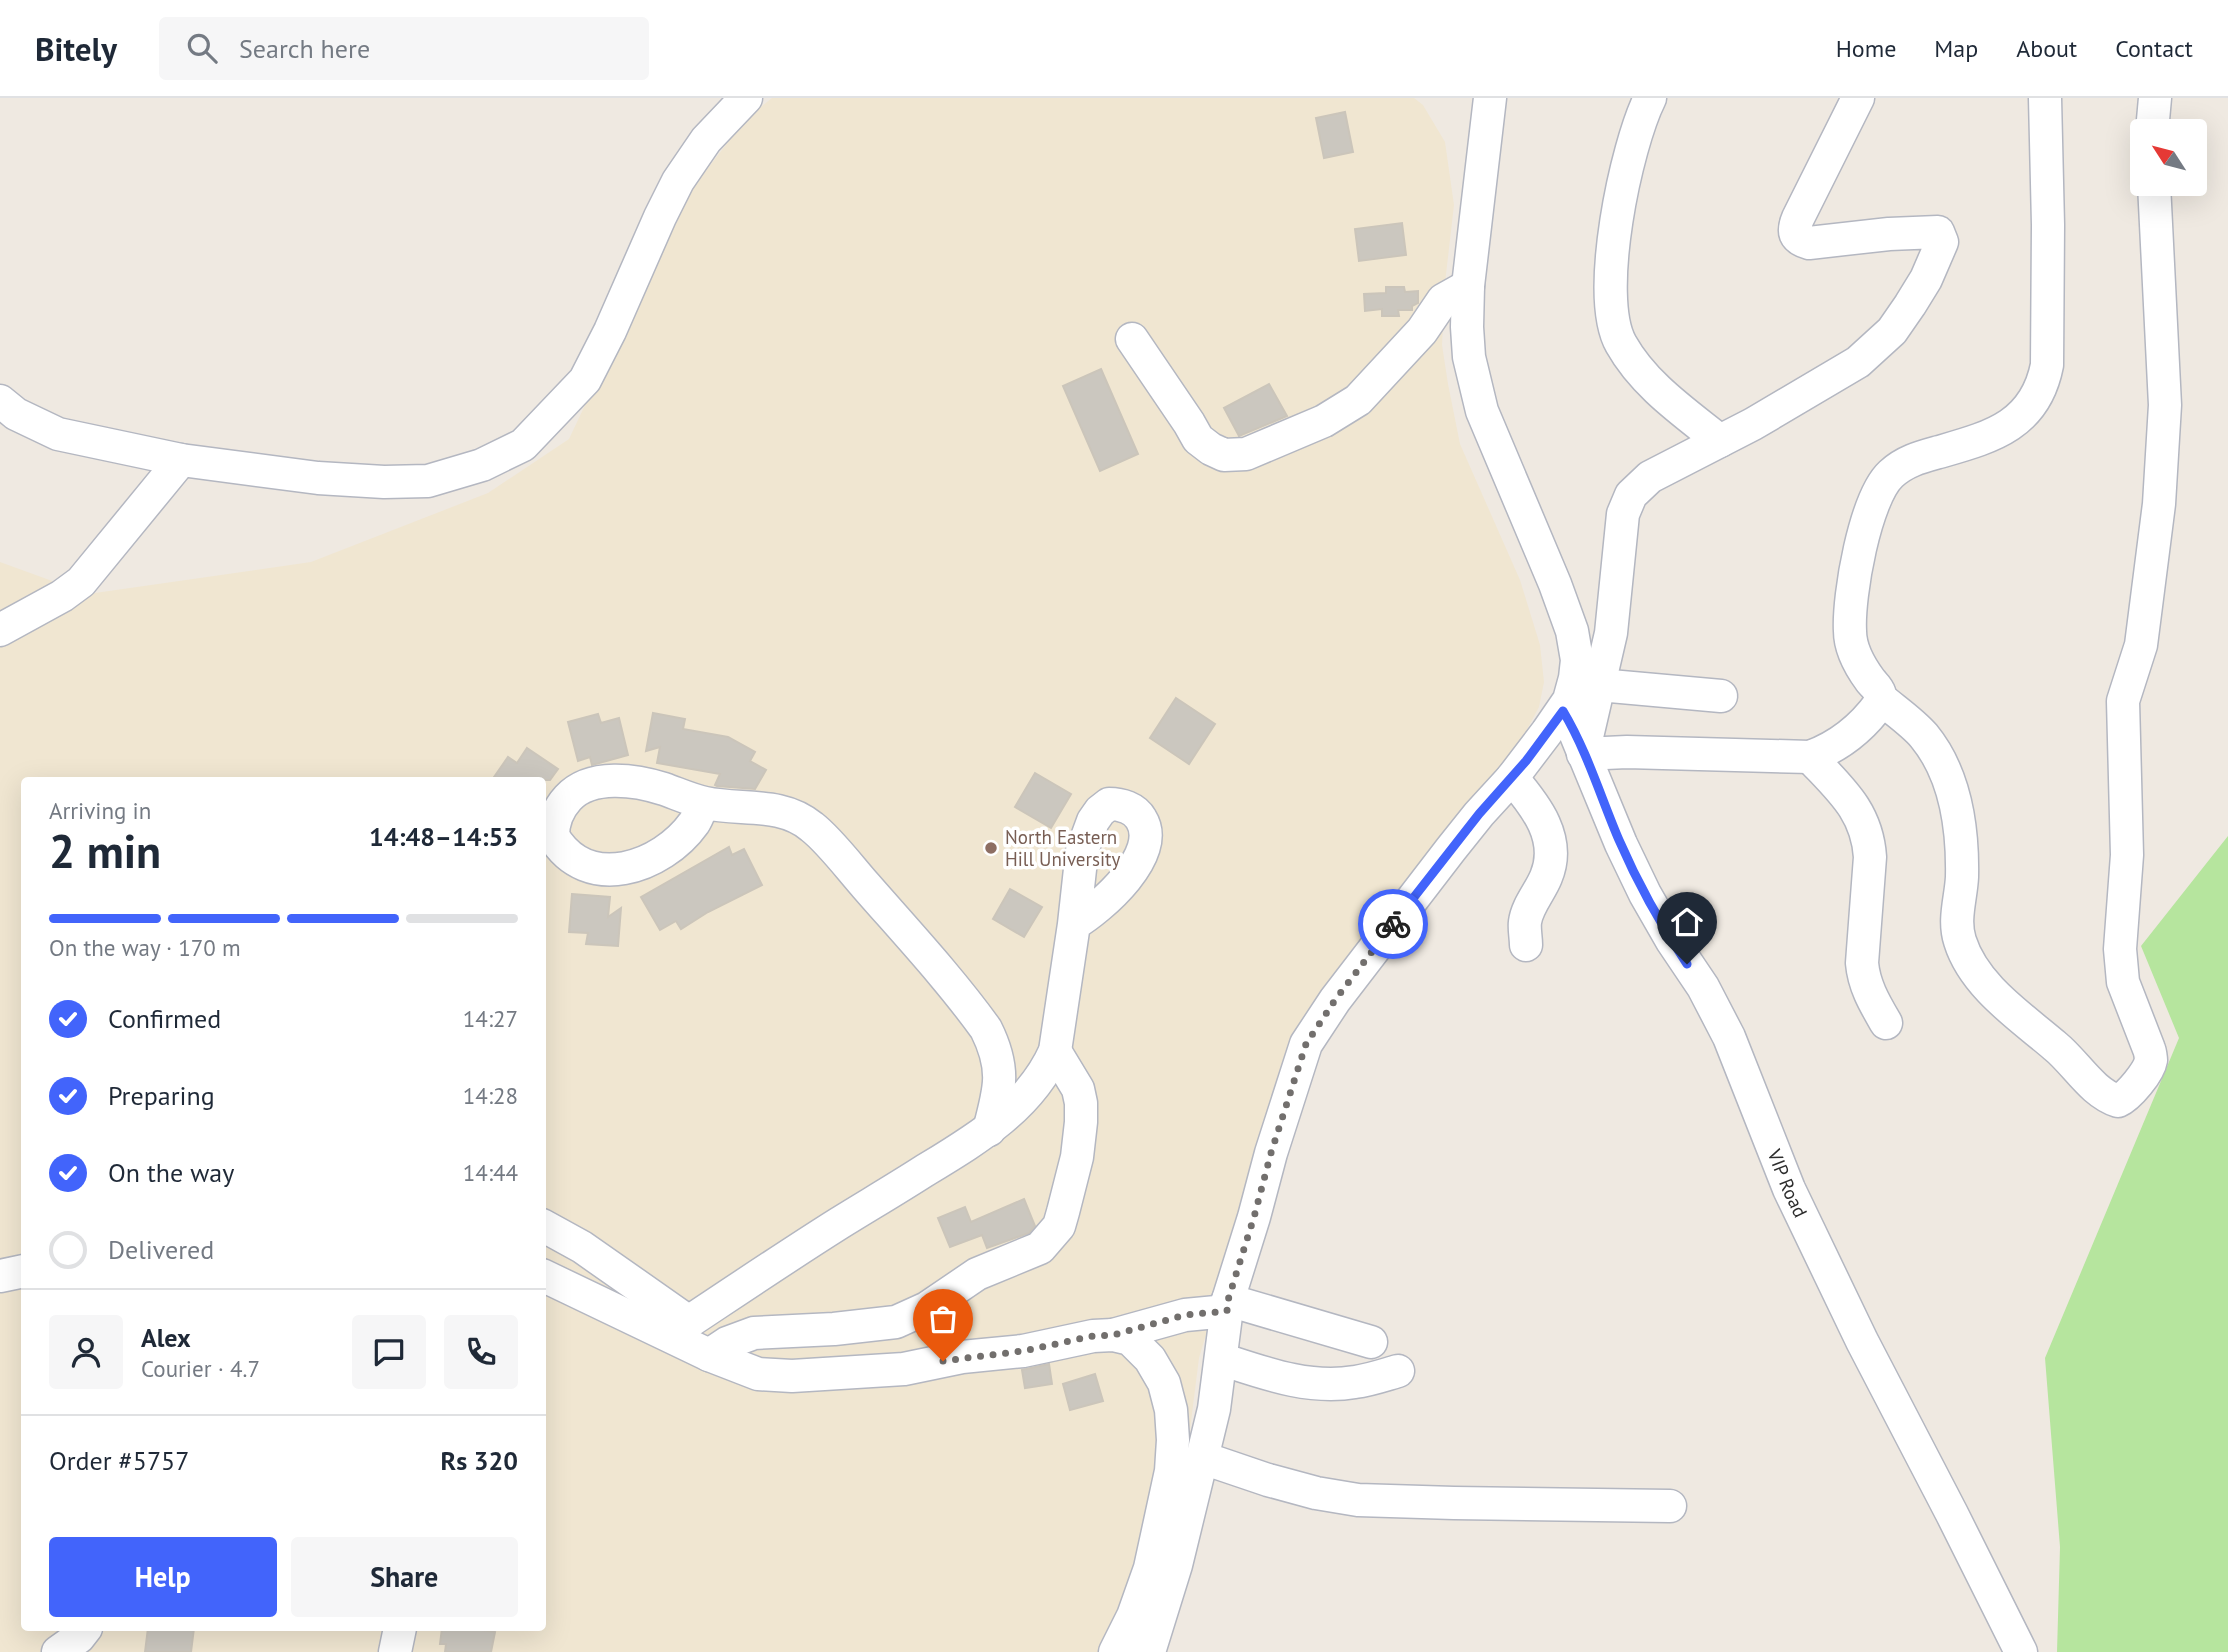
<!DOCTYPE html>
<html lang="en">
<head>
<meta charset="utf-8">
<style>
	body { margin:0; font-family:"PT Sans",sans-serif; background:#f6f6f7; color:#1f2937; height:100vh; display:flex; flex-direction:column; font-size:26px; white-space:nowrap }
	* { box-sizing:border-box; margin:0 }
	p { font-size:23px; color:#747a83 }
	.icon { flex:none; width:38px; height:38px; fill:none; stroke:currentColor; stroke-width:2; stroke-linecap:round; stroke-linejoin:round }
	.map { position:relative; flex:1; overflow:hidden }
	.panel { position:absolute; left:21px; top:679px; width:525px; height:854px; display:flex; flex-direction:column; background:#fff; border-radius:7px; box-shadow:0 7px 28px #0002 }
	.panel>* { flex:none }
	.needle { width:46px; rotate:306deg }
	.tools { position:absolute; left:2130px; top:21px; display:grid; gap:14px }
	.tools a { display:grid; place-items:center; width:77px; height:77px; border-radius:7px; background:#fff; box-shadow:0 7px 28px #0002; font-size:35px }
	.pin { position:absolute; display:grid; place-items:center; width:60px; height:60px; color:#fff; margin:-72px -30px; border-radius:50% 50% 50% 0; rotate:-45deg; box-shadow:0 0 7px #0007 }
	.pin .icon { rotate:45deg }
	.courier { position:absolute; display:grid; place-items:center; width:70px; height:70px; margin:-35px; border:5px solid #4264fb; border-radius:50%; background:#fff; color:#222; box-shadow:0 2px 9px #0007 }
	.headline em { font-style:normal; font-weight:800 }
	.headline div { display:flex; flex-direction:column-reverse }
	.headline { display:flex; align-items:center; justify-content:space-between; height:119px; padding:0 28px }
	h1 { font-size:46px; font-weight:800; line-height:52px }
	.bar { display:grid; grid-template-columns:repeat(4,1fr); gap:10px 7px; align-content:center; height:84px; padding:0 28px }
	.bar i { height:9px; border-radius:5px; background:#e0e1e3 }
	.bar .active { background:#4264fb }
	.bar p { grid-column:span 4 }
	.line { display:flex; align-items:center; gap:18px; padding:0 28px; border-top:2px solid #e0e1e3 }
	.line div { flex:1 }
	.round { display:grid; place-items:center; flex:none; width:74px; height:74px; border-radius:7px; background:#f6f6f7 }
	ol { padding:0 28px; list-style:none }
	li { display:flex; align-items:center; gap:21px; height:77px }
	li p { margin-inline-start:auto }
	li .icon { padding:7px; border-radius:50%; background:#4264fb; color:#fff; stroke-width:4 }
	li:last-child { color:#747a83 }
	li i { width:38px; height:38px; border:4px solid #e0e1e3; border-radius:50% }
	.primary-button { display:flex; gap:14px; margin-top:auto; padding:14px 28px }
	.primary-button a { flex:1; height:80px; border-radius:7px; background:#4264fb; color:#fff; font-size:28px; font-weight:800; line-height:80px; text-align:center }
	.primary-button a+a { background:#f6f6f7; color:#1f2937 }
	header { display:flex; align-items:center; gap:42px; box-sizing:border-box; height:98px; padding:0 35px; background:#fff; border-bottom:2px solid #e0e1e3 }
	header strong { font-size:33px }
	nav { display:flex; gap:38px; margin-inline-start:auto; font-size:24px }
	.search { width:490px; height:63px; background:#f6f6f7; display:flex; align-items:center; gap:18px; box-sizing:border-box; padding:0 24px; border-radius:7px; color:#747a83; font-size:26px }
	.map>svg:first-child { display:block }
</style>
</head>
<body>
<header>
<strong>Bitely</strong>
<div class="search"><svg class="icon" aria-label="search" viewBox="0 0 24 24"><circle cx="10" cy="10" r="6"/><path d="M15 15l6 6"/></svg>Search here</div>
<nav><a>Home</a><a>Map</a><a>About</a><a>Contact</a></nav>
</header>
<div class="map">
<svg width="2228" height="1554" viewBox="0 0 2228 1554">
	<rect width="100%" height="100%" fill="#efe9e1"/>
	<path fill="#f0e6d1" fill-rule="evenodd" d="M 772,0 L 1414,0 L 1423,7 L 1445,44 L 1454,107 L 1445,185 L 1442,247 L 1448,286 L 1460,346 L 1520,482 L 1540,547 L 1544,584 L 1539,609 L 1517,650 L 1294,940 L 1199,1260 L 1181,1403 L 1141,1554 L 0,1554 L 0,464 L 88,496 L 311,464 L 488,395 L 569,341 L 680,106 L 746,21 ZM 24,682 L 542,682 L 542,1530 L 24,1530 Z"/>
	<path fill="#b6e59e" d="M 2228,738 L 2228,1554 L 2057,1554 L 2060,1449 L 2045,1260 L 2179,940 L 2141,848 Z"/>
	<path fill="#cbc7bf" stroke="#cbc5ba" stroke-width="2" d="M 1345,14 L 1353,54 L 1324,60 L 1316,20 Z
		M 1402,125 L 1406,157 L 1359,163 L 1355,131 Z
		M 1386,189 L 1404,189 L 1405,194 L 1418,193 L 1418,205 L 1412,208 L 1412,212 L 1398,212 L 1399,218 L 1382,218 L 1382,211 L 1365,213 L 1364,196 L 1386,195 Z
		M 1101,271 L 1138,356 L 1100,373 L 1063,288 Z
		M 1269,286 L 1287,318 L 1239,338 L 1224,310 Z
		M 1176,600 L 1215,626 L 1189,666 L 1150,640 Z
		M 653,615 L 685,621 L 683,631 L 728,639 L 755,654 L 750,663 L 766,672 L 755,691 L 717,688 L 715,687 L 720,676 L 657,665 L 660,649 L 646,653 Z
		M 598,616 L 601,625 L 619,620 L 628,657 L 592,667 L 590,659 L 578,663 L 568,624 Z
		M 527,650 L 558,671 L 550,682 L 492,682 L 508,659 L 517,665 Z
		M 1035,675 L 1071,696 L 1051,730 L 1015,709 Z
		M 729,749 L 732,757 L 744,751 L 762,787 L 708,814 L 681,831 L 676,823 L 660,832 L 641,799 Z
		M 1010,791 L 1042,809 L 1024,839 L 993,821 Z
		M 572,796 L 610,799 L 608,819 L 621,810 L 618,848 L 586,846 L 588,835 L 569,834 Z
		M 1024,1101 L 1035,1128 L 1029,1135 L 987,1150 L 982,1137 L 950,1149 L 938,1120 L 965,1109 L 971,1124 Z
		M 1049,1266 L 1052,1286 L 1025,1290 L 1022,1272 Z
		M 1095,1276 L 1103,1303 L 1070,1312 L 1063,1286 Z
		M 148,1530 L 194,1530 L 191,1554 L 145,1554 Z
		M 442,1530 L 482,1530 L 481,1532 L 495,1534 L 491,1554 L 445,1554 L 446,1546 L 440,1546 Z"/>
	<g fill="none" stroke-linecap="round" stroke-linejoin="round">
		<defs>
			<g id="minor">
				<path d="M 1650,0 C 1626,48 1594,198 1621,246 C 1644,287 1684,314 1720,343"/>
				<path d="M 1858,0 L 1798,120 C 1792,134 1794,141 1809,145 L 1889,136 L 1938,134 L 1942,144 L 1926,181 L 1910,207 L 1892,233 L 1858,264 L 1753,326 L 1650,379 L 1631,397 L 1623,416 L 1611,535 L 1583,656 L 1627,654 L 1810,659 C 1840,648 1862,630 1880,605 C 1880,602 1881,598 1879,594 C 1878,590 1872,585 1870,582 C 1859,567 1850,551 1850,533 C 1848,498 1865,400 1891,376 C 1905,363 1921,359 1939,354 C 1991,339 2035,328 2047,267 L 2048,127 L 2045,0"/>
				<path d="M 2152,33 L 2155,0"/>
				<path d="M 1132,241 L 1189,325 L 1198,341 L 1211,351 L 1224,357 L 1246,356 L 1324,323 L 1358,302 L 1422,233 L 1443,202 L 1468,188"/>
				<path d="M 0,303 L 16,316 L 58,336 L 181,362 L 318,380 L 384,384 L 428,383 L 482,367 L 523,347 L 585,282 L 610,233 L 660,119 L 678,83 L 706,42 L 746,0"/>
				<path d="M 0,532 L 62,498 L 81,484 L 181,362"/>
				<path d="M 1599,587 L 1721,598"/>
				<path d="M 1880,600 C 1894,612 1912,624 1924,638 C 1956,677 1963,731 1962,779 C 1961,800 1953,822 1960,843 C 1974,888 2020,918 2055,948 C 2076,965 2092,995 2118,1003 C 2129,998 2149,974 2151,962 C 2151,961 2150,952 2149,951 L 2123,884 L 2120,851 L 2127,757 L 2123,603 L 2141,547 L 2159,406 L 2165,307 L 2154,86"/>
				<path id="s1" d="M 1576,637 L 1621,746 L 1645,796 L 1672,843 L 1703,889 L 1729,939 L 1789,1091 L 1862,1243 L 1952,1416 L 2021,1554"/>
				<path d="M 1810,659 C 1840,691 1867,713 1870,759 L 1862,865 C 1864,888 1875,906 1886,925"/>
				<path d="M 1512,680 C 1536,708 1562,741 1546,779 C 1540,794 1527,808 1525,824 C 1524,831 1526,839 1526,847"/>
				<path d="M 703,705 C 700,712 698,719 694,725 C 662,770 587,796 553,738 C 553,723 558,711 568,700 C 591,675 636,682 664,691 C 678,696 691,702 705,705 C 741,713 781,703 812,729 C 830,743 850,770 866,788 C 907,835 950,881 986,931 C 1006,971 1000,991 989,1032"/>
				<path d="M 542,1127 L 582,1149 L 689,1224"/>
				<path d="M 542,1177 L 709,1257 L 758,1276 L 792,1278 L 904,1271 L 962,1259 L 1023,1253 L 1093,1238 L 1113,1237 L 1130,1241 L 1150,1261 L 1164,1285 L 1171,1312 L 1173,1342 L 1171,1373 L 1150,1470 L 1133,1518 L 1115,1554"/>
				<path d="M 0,1178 L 24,1173"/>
				<path d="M 1228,1202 L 1371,1244"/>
				<path d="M 669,1237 C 725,1200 781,1162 838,1126 C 867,1108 896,1091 924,1073 C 975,1042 1030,1010 1055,953 L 1074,826 L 1082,753 L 1093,723 L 1100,713 L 1109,706 C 1121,706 1135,710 1141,721 C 1163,756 1101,810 1074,826"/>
				<path d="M 1113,1237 L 1185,1217 L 1227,1213"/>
				<path d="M 709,1257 L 727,1245 L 754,1235 L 834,1231 L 896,1224 L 927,1210 L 977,1176 L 1040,1150 L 1059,1128 L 1063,1114 L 1077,1059 L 1081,1024 L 1081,1005 L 1078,991 L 1055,953"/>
				<path d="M 1221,1261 C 1264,1275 1309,1292 1355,1284 C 1370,1282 1384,1277 1398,1273"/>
				<path d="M 1203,1360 L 1268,1382 L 1316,1395 L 1358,1402 L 1454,1405 L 1670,1408"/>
				<path d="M 58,1554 L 79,1539 L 86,1530"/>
				<path d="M 395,1554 L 400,1530"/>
				<path d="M 1149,1554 L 1176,1467 L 1214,1311 L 1228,1202 L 1254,1119 L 1271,1055 L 1306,946 L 1335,902 L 1451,751 L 1479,716 L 1512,680 L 1547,634 L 1569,602 L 1575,580 L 1577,562 L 1572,533 L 1555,486 L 1482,313 L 1469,259 L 1467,229 L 1468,188 L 1490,0"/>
			</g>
		</defs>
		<use href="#minor" stroke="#b4b7c1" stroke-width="35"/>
		<use href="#minor" stroke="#fff" stroke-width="32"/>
	</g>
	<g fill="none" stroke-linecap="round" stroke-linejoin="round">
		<path stroke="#726f6d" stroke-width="7" stroke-dasharray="0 12.6" d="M 943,1263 L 1023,1253 L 1093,1238 L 1113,1237 L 1185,1217 L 1227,1213 L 1228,1202 L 1254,1119 L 1271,1055 L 1306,946 L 1335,902 L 1393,826"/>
		<path stroke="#4264fb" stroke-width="9" d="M 1393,826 L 1479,716 L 1526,663 L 1563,613 C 1587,653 1601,700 1619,742 C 1638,786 1661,827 1687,866"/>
	</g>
	<circle fill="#8d6e63" stroke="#fff" stroke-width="2.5" cx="991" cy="750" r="7"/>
	<g text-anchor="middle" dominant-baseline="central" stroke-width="7" stroke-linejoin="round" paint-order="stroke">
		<g font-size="19" fill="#785e54" stroke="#fff" text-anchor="start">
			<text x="1005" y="739">North Eastern<tspan x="1005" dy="22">Hill University</tspan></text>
		</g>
		<g font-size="19" fill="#2e2e2e" stroke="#fff">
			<text stroke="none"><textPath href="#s1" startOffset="497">VIP Road</textPath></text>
		</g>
	</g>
</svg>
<div class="tools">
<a><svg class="needle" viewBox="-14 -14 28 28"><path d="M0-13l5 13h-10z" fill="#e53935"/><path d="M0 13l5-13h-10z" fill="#747a83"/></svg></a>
</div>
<div class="pin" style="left:943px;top:1263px;background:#ea580c"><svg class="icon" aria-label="bag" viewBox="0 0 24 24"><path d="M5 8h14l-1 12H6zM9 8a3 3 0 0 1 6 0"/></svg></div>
<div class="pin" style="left:1687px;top:866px;background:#1f2937"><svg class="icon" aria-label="home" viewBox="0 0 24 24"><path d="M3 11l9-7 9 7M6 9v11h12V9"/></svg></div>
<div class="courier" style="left:1393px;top:826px"><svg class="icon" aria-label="bike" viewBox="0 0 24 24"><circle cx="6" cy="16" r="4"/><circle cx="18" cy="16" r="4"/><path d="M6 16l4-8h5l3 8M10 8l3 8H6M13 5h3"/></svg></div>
<section class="panel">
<div class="headline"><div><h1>2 min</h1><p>Arriving in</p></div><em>14:48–14:53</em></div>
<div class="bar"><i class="active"></i><i class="active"></i><i class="active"></i><i></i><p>On the way · 170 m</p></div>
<ol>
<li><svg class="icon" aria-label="check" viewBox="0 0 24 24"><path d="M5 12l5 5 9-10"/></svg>Confirmed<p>14:27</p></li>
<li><svg class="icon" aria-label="check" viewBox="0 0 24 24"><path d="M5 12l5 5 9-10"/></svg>Preparing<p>14:28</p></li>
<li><svg class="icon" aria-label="check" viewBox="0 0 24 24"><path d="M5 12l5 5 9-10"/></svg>On the way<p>14:44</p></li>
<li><i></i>Delivered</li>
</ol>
<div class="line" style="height:126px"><a class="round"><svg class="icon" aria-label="person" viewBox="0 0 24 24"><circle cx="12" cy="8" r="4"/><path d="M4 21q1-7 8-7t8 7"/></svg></a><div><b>Alex</b><p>Courier · 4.7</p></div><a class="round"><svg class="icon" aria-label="chat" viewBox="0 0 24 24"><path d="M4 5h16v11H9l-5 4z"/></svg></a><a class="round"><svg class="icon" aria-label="phone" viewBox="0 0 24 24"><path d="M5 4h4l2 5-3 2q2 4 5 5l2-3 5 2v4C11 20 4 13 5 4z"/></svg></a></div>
<div class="line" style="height:91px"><div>Order #5757</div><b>Rs 320</b></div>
<div class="primary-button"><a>Help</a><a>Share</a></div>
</section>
</div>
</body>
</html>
